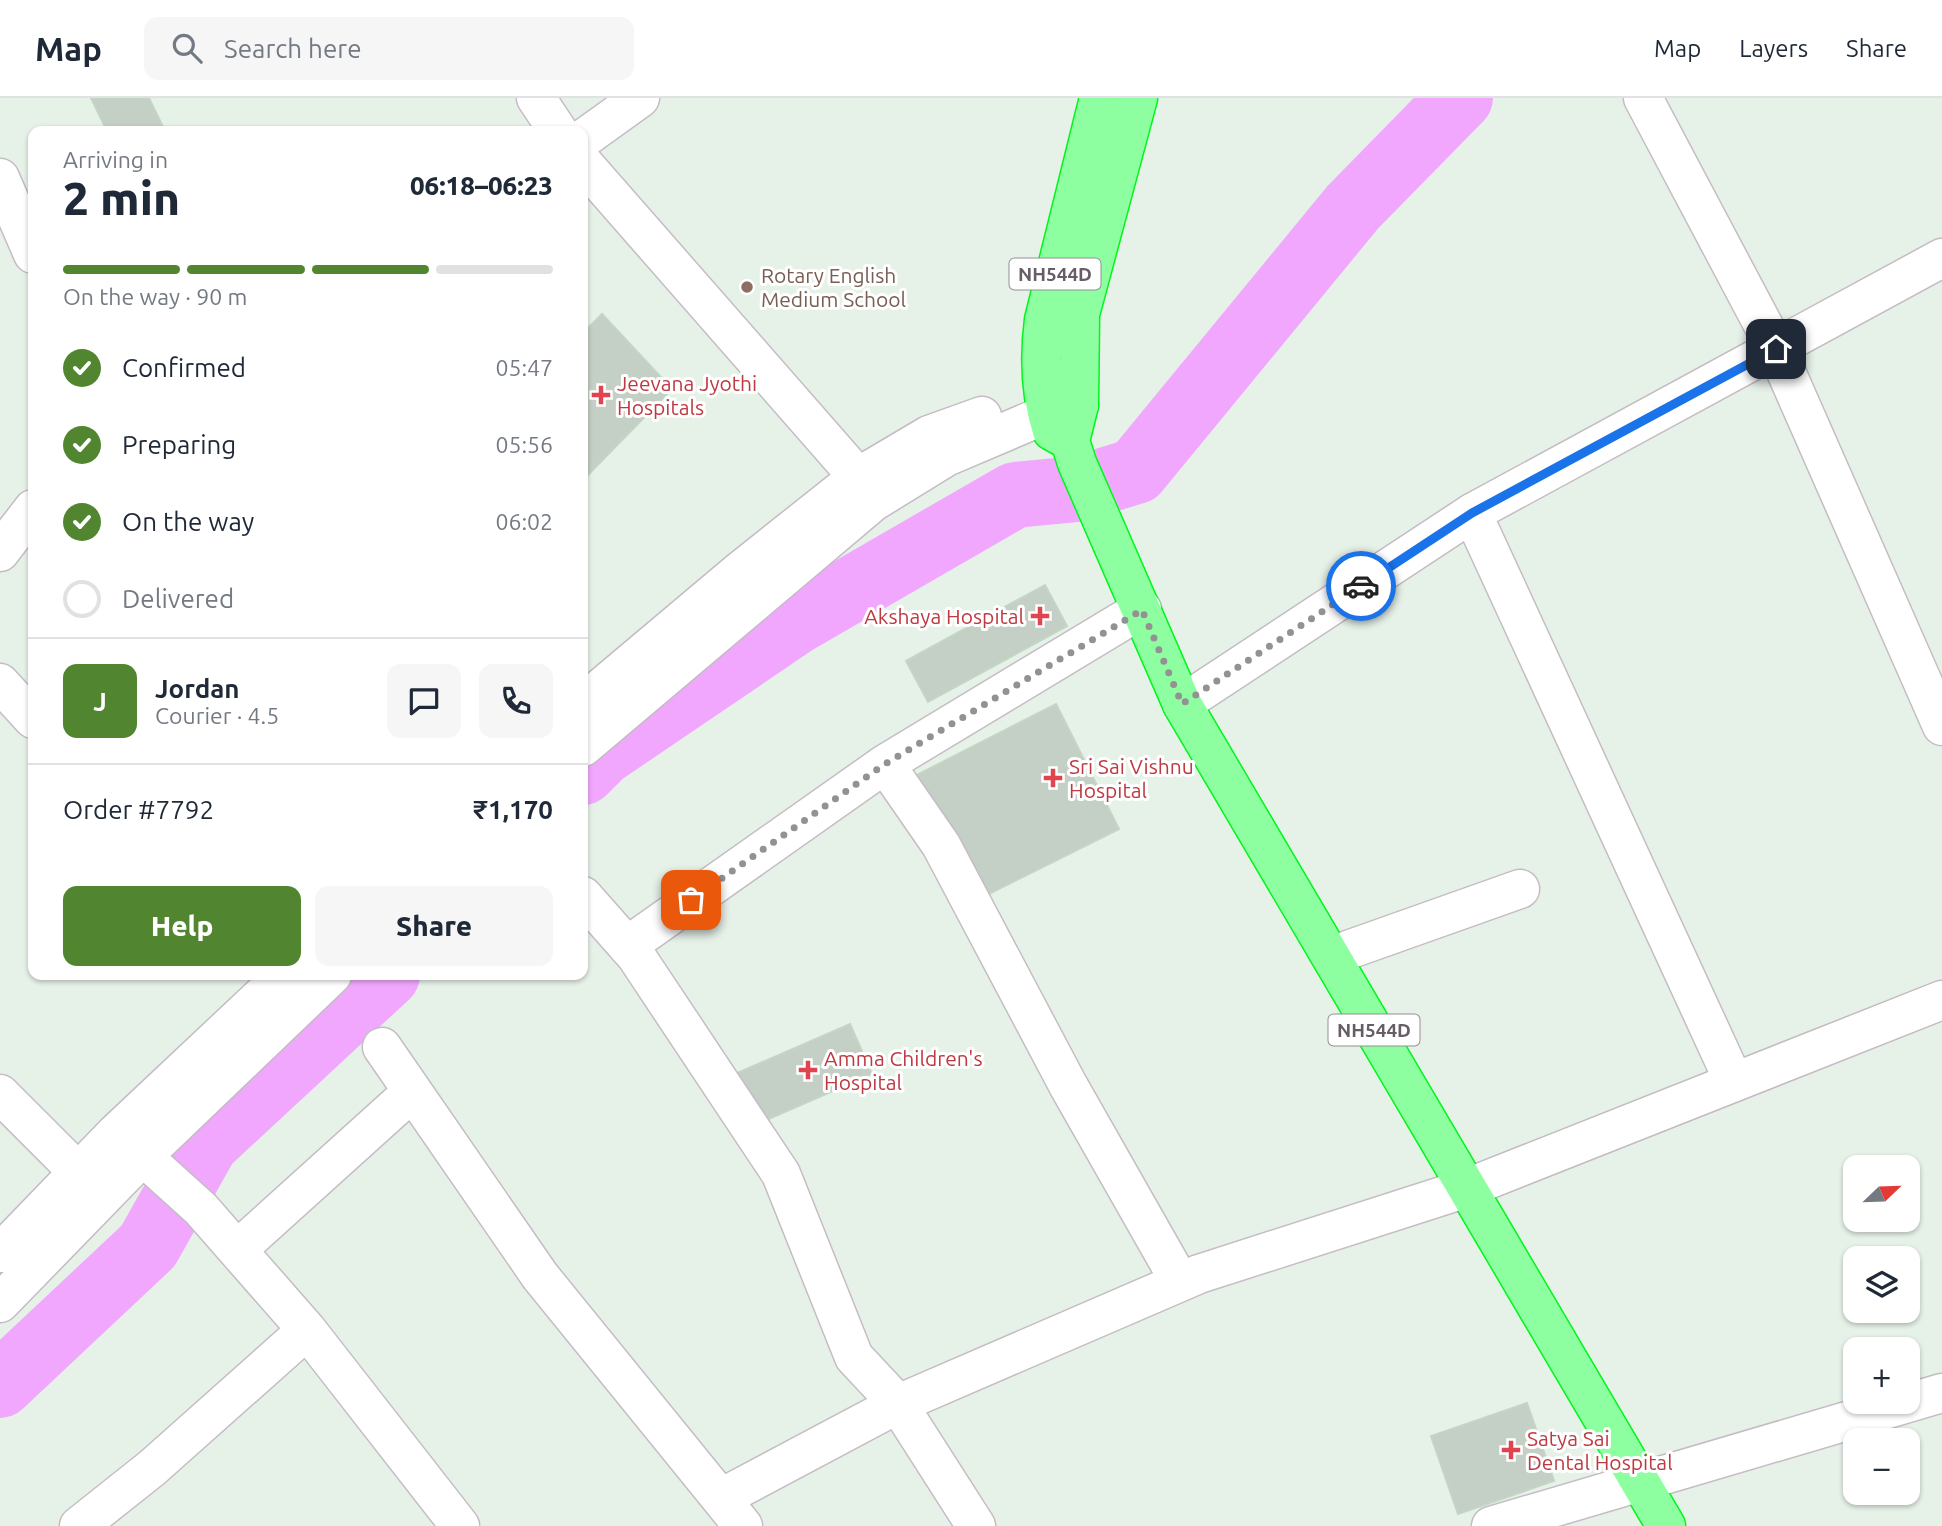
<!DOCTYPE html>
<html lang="en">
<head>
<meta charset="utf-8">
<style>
	body { margin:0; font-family:Ubuntu,sans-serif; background:#f6f6f7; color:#1f2937; height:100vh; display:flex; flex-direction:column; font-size:26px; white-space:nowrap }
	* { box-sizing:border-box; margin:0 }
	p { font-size:23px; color:#747a83 }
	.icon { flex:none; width:38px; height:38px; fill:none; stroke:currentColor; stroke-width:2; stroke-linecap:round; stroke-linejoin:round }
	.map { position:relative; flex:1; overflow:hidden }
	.panel { position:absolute; left:28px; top:28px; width:560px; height:854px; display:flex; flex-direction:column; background:#fff; border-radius:14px; box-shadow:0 2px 5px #0004 }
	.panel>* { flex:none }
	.needle { width:46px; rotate:67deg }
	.controls { position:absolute; left:1843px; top:1057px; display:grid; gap:14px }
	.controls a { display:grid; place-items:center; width:77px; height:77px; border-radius:14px; background:#fff; box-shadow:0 2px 5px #0004; font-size:35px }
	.pin { position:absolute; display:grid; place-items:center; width:60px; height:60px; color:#fff; margin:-30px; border-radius:14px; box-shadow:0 4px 10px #0006 }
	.courier { position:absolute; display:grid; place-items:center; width:70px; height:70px; margin:-35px; border:5px solid #1a73e8; border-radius:50%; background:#fff; color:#222; box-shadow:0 2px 9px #0007 }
	.head em { font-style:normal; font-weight:800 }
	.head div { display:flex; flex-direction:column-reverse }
	.head { display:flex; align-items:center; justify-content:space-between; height:119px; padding:0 35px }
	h1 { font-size:46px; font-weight:800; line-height:52px }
	.bar { display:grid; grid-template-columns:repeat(4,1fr); gap:10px 7px; align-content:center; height:84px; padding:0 35px }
	.bar i { height:9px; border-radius:5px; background:#e0e1e3 }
	.bar .selected { background:#518530 }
	.bar p { grid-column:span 4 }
	.line { display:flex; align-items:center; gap:18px; padding:0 35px; border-top:2px solid #e0e1e3 }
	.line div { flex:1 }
	.round { display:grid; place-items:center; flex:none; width:74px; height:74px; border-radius:14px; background:#f6f6f7 }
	ol { padding:0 35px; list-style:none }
	li { display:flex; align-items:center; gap:21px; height:77px }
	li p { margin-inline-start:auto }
	li .icon { padding:7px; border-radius:50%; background:#518530; color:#fff; stroke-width:4 }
	li:last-child { color:#747a83 }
	li i { width:38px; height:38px; border:4px solid #e0e1e3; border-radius:50% }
	.button { display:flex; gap:14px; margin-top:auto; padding:14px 35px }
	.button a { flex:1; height:80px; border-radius:14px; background:#518530; color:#fff; font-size:28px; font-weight:800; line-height:80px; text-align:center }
	.button a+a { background:#f6f6f7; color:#1f2937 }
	header { display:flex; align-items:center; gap:42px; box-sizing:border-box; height:98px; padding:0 35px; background:#fff; border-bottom:2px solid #e0e1e3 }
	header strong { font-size:33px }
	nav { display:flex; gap:38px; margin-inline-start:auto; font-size:24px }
	.search { width:490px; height:63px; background:#f6f6f7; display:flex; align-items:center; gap:18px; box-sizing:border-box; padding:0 24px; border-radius:14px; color:#747a83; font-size:26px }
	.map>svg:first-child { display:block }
</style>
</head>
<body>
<header>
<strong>Map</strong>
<div class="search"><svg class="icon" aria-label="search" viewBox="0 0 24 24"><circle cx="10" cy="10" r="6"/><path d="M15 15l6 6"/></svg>Search here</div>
<nav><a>Map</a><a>Layers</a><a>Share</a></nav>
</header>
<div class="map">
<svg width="1942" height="1428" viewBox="0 0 1942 1428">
	<rect width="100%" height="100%" fill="#e6f1e8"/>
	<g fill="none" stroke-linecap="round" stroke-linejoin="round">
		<path stroke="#f2a7ff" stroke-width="66" d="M 583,674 L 602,655 L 795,524 L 1015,397 L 1077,391 L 1136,373 L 1353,109 L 1460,0
			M 0,1287 L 148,1148 L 206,1045 L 387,877"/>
	</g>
	<path fill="#c4cfc5" stroke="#c3d6c5" stroke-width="2" d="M 91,0 L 149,0 L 165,33 L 107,33 Z
		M 602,216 L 672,291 L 583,382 L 583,235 Z
		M 1045,487 L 1067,528 L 928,604 L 906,563 Z
		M 1056,606 L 1119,731 L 973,804 L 911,680 Z
		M 850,926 L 872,976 L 750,1029 L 728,979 Z
		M 1527,1305 L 1554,1383 L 1458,1416 L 1431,1338 Z"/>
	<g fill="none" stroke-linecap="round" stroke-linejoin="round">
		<defs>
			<path id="street" d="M 536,0 L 558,33
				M 1643,0 L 1776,251 L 1942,628
				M 583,41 L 640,0
				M 583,65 L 858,379
				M 0,80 L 33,156
				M 1472,415 L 1734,984
				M 0,454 L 33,411
				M 0,585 L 33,621
				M 885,666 L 1142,511
				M 583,798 L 636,858 L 781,1076 L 854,1259 L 898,1306 L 1199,1176 L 1467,1090
				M 627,848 L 885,666 L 941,747 L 1068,987 L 1180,1184
				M 1331,858 L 1520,791
				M 382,949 L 540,1178 L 743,1428
				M 0,996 L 102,1098
				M 118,1036 L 201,1111 L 307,1232 L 460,1428
				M 237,1152 L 412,994
				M 721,1400 L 898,1306 L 976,1428
				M 79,1428 L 152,1370 L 307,1232
				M 1491,1428 L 1640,1384"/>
			<path id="secondary" d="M 583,605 L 741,472 L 858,379 L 929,337 L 982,318
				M 1182,606 L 1472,415 L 1942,160
				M 583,649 L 873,404 L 946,359 L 1047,316 L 1079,307
				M 1467,1090 L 1942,902
				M 0,1155 L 116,1035 L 284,877
				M 0,1205 L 143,1058 L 332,877
				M 1640,1384 L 1942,1295"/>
			<path id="highway" d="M 1138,0 L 1080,216 L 1079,307 L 1070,343 L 1077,365 L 1182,606 L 1666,1428
				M 1070,343 L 1052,333 C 1040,295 1039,260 1044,222 L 1099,0"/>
		</defs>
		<use href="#street" stroke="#c5bdc5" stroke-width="41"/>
		<use href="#secondary" stroke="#c4bbc4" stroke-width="41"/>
		<use href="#highway" stroke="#00f61b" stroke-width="41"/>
		<use href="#street" stroke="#fff" stroke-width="38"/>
		<use href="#secondary" stroke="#fff" stroke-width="38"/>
		<use href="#highway" stroke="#8effa1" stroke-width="38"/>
	</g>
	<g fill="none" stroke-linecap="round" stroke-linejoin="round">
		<path stroke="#939194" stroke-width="7" stroke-dasharray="0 12.6" d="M 691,802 L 885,666 L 1142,512 L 1182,606 L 1361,488"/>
		<path stroke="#1a73e8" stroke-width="9" d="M 1361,488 L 1472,415 L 1776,251"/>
	</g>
	<circle fill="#8d6e63" stroke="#fff" stroke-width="2.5" cx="747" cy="189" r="7"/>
	<g fill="#e0444e" stroke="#fff" stroke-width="2.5">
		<path d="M597.5 286.5h7v7h7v7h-7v7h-7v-7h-7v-7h7z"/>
		<path d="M1036.5 507.5h7v7h7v7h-7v7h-7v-7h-7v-7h7z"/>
		<path d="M1049.5 669.5h7v7h7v7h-7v7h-7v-7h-7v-7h7z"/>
		<path d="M804.5 961.5h7v7h7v7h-7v7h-7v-7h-7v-7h7z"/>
		<path d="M1507.5 1341.5h7v7h7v7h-7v7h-7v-7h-7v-7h7z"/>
	</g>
	<g text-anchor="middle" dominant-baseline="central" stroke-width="6" stroke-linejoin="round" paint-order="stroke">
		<g fill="#fff" stroke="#958e95" stroke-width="2">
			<rect x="1009.5" y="160.5" width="91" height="31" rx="5"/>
			<rect x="1328.5" y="916.5" width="91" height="31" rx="5"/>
		</g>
		<g font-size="19" font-weight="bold" fill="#675d67">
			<text x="1055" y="176">NH544D</text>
			<text x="1374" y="932">NH544D</text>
		</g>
		<g font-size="21" fill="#785e54" stroke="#fff" text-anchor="start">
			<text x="761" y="177">Rotary English<tspan x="761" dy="24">Medium School</tspan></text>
		</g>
		<g font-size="21" fill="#be3a42" stroke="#fff" text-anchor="start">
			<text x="617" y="285">Jeevana Jyothi<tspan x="617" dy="24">Hospitals</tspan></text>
			<text x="1024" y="518" text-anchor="end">Akshaya Hospital</text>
			<text x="1069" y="668">Sri Sai Vishnu<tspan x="1069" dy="24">Hospital</tspan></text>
			<text x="824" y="960">Amma Children's<tspan x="824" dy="24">Hospital</tspan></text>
			<text x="1527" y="1340">Satya Sai<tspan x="1527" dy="24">Dental Hospital</tspan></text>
		</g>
	</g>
</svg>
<div class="controls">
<a><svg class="needle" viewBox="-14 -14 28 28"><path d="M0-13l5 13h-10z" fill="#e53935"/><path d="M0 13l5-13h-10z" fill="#747a83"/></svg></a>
<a><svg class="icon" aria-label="layers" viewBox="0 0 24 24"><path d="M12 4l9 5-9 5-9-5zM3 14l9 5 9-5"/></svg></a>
<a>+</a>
<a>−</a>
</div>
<div class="pin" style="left:691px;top:802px;background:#ea580c"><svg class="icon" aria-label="bag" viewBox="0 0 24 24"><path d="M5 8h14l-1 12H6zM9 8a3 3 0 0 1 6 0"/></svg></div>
<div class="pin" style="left:1776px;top:251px;background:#1f2937"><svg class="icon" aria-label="home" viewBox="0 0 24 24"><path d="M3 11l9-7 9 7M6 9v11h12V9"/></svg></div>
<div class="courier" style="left:1361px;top:488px"><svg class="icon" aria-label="car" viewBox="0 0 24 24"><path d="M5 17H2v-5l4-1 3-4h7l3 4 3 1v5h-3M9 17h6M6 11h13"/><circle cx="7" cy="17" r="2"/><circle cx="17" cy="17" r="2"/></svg></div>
<section class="panel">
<div class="head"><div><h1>2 min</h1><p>Arriving in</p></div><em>06:18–06:23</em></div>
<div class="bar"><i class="selected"></i><i class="selected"></i><i class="selected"></i><i></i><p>On the way · 90 m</p></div>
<ol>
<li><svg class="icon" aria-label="check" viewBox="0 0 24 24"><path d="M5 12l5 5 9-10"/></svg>Confirmed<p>05:47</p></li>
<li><svg class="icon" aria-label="check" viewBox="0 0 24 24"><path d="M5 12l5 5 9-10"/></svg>Preparing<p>05:56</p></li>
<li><svg class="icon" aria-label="check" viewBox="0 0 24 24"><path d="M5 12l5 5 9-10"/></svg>On the way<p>06:02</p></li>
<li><i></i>Delivered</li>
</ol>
<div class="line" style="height:126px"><b class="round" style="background:#518530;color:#fff">J</b><div><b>Jordan</b><p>Courier · 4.5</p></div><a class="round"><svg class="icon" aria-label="chat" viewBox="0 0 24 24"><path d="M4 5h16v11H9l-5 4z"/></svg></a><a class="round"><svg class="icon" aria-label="phone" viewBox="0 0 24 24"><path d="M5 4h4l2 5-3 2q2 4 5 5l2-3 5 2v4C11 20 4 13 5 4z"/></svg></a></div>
<div class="line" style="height:91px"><div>Order #7792</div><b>₹1,170</b></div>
<div class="button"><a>Help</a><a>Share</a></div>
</section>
</div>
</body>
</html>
